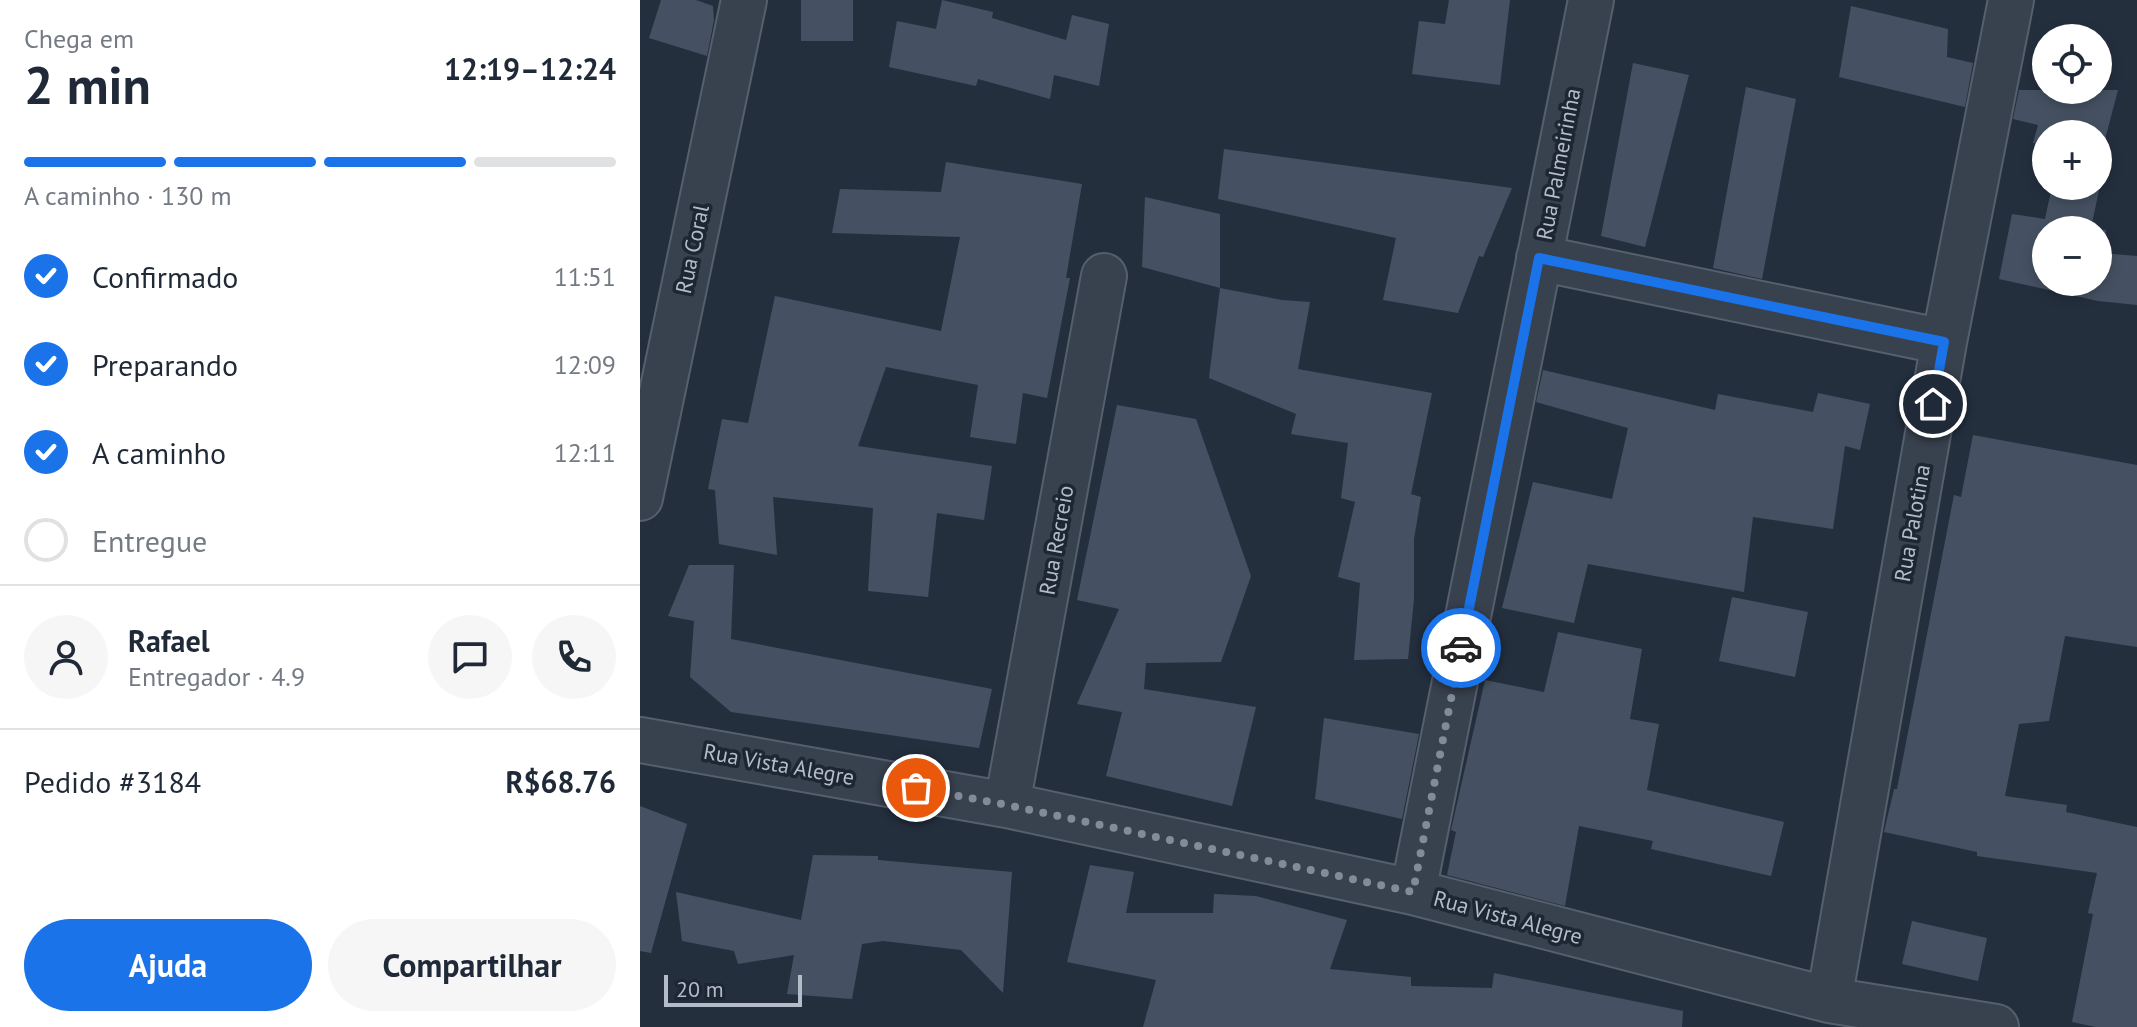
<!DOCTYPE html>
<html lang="pt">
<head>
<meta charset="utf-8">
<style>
	body { margin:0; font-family:"PT Sans",sans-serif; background:#f6f6f7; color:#1f2937; height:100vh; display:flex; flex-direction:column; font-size:30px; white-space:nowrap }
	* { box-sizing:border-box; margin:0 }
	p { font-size:26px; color:#747a83 }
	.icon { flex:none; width:44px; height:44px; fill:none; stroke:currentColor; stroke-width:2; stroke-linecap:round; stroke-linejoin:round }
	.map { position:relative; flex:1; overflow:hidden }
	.panel { display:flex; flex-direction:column; background:#fff; width:640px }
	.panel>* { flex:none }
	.controls { position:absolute; left:1392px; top:24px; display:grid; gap:16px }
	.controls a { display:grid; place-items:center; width:80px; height:80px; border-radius:50%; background:#fff; box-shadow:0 4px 12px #0003; font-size:40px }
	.scale { position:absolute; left:24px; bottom:20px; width:138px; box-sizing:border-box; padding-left:8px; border:4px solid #b4bcc9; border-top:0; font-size:22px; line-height:28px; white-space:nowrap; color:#b4bcc9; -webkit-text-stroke:6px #1d2633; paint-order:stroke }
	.pin { position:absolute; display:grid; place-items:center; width:68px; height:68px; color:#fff; margin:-34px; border:4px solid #fff; border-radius:50%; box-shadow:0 2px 8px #0007 }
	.courier { position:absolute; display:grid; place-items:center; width:80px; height:80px; margin:-40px; border:6px solid #1a73e8; border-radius:50%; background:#fff; color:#222; box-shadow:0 2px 10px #0007 }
	.headline em { font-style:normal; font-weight:700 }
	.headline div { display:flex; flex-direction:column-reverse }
	.headline { display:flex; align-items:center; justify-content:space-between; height:136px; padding:0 24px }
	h1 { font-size:52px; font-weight:700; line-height:60px }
	.bar { display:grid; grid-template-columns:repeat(4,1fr); gap:12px 8px; align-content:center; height:96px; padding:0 24px }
	.bar i { height:10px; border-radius:6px; background:#e0e1e3 }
	.bar .selected { background:#1a73e8 }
	.bar p { grid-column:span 4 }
	.line { display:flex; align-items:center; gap:20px; padding:0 24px; border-top:2px solid #e0e1e3 }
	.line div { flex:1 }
	.round { display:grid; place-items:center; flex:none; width:84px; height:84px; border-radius:42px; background:#f6f6f7 }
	ol { padding:0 24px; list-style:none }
	li { display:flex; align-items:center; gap:24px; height:88px }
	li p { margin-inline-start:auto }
	li .icon { padding:8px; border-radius:50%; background:#1a73e8; color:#fff; stroke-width:4 }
	li:last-child { color:#747a83 }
	li i { width:44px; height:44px; border:4px solid #e0e1e3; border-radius:50% }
	.action { display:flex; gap:16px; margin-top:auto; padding:16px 24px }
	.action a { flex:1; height:92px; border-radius:48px; background:#1a73e8; color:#fff; font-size:32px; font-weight:700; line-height:92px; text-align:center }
	.action a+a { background:#f6f6f7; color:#1f2937 }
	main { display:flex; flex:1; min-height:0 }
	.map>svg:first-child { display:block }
</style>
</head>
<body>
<main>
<section class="panel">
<div class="headline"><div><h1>2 min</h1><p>Chega em</p></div><em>12:19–12:24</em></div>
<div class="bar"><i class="selected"></i><i class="selected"></i><i class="selected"></i><i></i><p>A caminho · 130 m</p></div>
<ol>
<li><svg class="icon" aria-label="check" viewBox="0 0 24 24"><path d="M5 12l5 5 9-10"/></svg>Confirmado<p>11:51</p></li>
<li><svg class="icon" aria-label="check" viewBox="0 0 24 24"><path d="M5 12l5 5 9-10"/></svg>Preparando<p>12:09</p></li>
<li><svg class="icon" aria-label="check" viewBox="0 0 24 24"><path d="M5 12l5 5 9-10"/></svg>A caminho<p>12:11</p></li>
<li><i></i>Entregue</li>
</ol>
<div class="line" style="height:144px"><a class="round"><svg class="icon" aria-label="person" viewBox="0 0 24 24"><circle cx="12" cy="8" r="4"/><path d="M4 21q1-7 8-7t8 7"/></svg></a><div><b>Rafael</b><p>Entregador · 4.9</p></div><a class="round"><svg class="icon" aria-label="chat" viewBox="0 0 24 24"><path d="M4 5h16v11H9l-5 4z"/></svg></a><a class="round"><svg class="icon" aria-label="phone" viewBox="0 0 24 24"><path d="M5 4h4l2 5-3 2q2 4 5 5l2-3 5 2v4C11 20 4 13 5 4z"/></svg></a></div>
<div class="line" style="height:104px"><div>Pedido #3184</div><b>R$68.76</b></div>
<div class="action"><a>Ajuda</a><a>Compartilhar</a></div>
</section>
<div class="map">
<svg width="1497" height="1027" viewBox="0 0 1497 1027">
	<rect width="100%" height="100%" fill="#242f3e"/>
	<path fill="#455162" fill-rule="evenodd" d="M 21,0 L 56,0 L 73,6 L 74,20 L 67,56 L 9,38 Z
		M 161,0 L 213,0 L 213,41 L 161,41 Z
		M 302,0 L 353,12 L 352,18 L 426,40 L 432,15 L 469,24 L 459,86 L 414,75 L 410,99 L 338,79 L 336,86 L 249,67 L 257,21 L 296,29 Z
		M 809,0 L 870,0 L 860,85 L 772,74 L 779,21 L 805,24 Z
		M 1211,6 L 1308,29 L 1307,57 L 1333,63 L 1325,107 L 1199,77 Z
		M 993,63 L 1049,75 L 1005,247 L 961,236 Z
		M 1106,87 L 1156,99 L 1122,279 L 1073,268 Z
		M 1379,90 L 1478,90 L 1458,166 L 1458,134 L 1406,134 L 1406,146 L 1393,143 L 1398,125 L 1373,119 Z
		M 584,149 L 872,188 L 843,257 L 839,256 L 818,313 L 743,300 L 756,238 L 578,199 Z
		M 306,162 L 442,184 L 426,278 L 430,278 L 407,398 L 383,393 L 376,444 L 330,437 L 338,385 L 246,367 L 218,446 L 352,466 L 344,520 L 297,513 L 288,597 L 228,591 L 233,508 L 133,497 L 137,555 L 79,544 L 75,490 L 68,489 L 82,419 L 108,423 L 135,296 L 301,331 L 320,237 L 192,233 L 200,189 L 301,192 Z
		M 1458,166 L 1464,167 L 1451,228 L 1466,230 L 1461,253 L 1497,256 L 1497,305 L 1458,301 L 1359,279 L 1372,214 L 1405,219 L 1412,186 L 1458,186 ZM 1406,230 L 1458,230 L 1458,282 L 1406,282 Z
		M 505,197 L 580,214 L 580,288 L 502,267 Z
		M 580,288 L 642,300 L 670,302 L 658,369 L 792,393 L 771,494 L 781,497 L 774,539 L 774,599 L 768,659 L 714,660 L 720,583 L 698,577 L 715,502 L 701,498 L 708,443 L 651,434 L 656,414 L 569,378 Z
		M 903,370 L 1075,410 L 1078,394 L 1173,412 L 1178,393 L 1230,404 L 1220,450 L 1205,446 L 1193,529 L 1113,517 L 1104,592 L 948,564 L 934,623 L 862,608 L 893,482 L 972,499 L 988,428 L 896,402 Z
		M 477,405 L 556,419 L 611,576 L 581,662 L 506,663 L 504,689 L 616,707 L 592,806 L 466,776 L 482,712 L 437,704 L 479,609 L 437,600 Z
		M 1333,435 L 1497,465 L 1497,647 L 1425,636 L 1409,721 L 1379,724 L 1365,796 L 1427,805 L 1426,812 L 1497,827 L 1497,1027 L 1456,1027 L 1432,1022 L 1453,914 L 1448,913 L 1457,873 L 1337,856 L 1337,852 L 1244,832 L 1254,789 L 1257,789 L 1314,495 L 1321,497 Z
		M 49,565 L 94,565 L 91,639 L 352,689 L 339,748 L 91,712 L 50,677 L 54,621 L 28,616 Z
		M 1092,597 L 1168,612 L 1155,677 L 1079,661 Z
		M 918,632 L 1002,649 L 990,719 L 1019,724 L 1007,790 L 1144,822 L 1131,876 L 1011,849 L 1013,841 L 939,826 L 925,906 L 807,875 L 816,832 L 811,830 L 845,680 L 904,692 Z
		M 684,718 L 779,734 L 762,819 L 675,799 Z
		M 0,806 L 47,824 L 11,953 L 0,951 Z
		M 173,855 L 238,856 L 238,860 L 372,872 L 363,993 L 321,950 L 243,941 L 222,944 L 212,999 L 147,994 L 154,955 L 98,964 L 94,951 L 42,941 L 36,892 L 161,920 Z
		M 450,865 L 494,872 L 486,913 L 573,913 L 574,894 L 616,896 L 707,920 L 690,969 L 771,977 L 771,986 L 852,988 L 854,973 L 1043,1011 L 1042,1027 L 503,1027 L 516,980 L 427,962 Z
		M 1272,921 L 1347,938 L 1338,981 L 1262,964 Z"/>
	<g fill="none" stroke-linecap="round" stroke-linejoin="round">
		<defs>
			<path id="minor" d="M 899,258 L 1304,342
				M 0,498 L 104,0
				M 0,740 L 367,805 L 773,892 L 1189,1000 L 1356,1027
				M 367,805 L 464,276
				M 773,892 L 951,0
				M 1189,1000 L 1304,342 L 1371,0"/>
		</defs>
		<use href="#minor" stroke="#565f6c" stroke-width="48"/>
		<use href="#minor" stroke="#38414e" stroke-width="44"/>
	</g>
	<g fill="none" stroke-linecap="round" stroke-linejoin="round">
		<path stroke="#828b98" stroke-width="8" stroke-dasharray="0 14.4" d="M 276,788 L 367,805 L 773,892 L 821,648"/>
		<path stroke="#1a73e8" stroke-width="10" d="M 821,648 L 899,258 L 1304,342 L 1293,404"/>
	</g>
	<g text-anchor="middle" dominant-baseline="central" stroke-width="7" stroke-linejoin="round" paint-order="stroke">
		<g font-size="22" fill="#b4bcc9" stroke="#1d2633">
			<text transform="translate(918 164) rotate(-79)">Rua Palmeirinha</text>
			<text transform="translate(52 249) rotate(-78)">Rua Coral</text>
			<text transform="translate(1272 523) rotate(-80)">Rua Palotina</text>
			<text transform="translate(416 540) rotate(-80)">Rua Recreio</text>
			<text transform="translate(139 764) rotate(10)">Rua Vista Alegre</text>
			<text transform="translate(868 917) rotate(15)">Rua Vista Alegre</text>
		</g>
	</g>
</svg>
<div class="controls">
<a><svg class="icon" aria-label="locate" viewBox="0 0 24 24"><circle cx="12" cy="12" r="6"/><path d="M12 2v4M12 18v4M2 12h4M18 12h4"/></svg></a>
<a>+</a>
<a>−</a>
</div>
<div class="scale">20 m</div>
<div class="pin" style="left:276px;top:788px;background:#ea580c"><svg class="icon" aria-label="bag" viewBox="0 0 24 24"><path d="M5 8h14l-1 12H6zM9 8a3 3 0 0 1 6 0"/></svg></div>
<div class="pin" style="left:1293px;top:404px;background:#1f2937"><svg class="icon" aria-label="home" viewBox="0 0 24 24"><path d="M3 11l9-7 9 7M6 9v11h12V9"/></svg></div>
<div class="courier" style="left:821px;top:648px"><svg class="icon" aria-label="car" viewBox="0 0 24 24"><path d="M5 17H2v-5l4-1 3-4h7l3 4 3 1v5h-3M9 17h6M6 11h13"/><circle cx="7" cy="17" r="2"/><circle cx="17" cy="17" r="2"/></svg></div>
</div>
</main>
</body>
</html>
